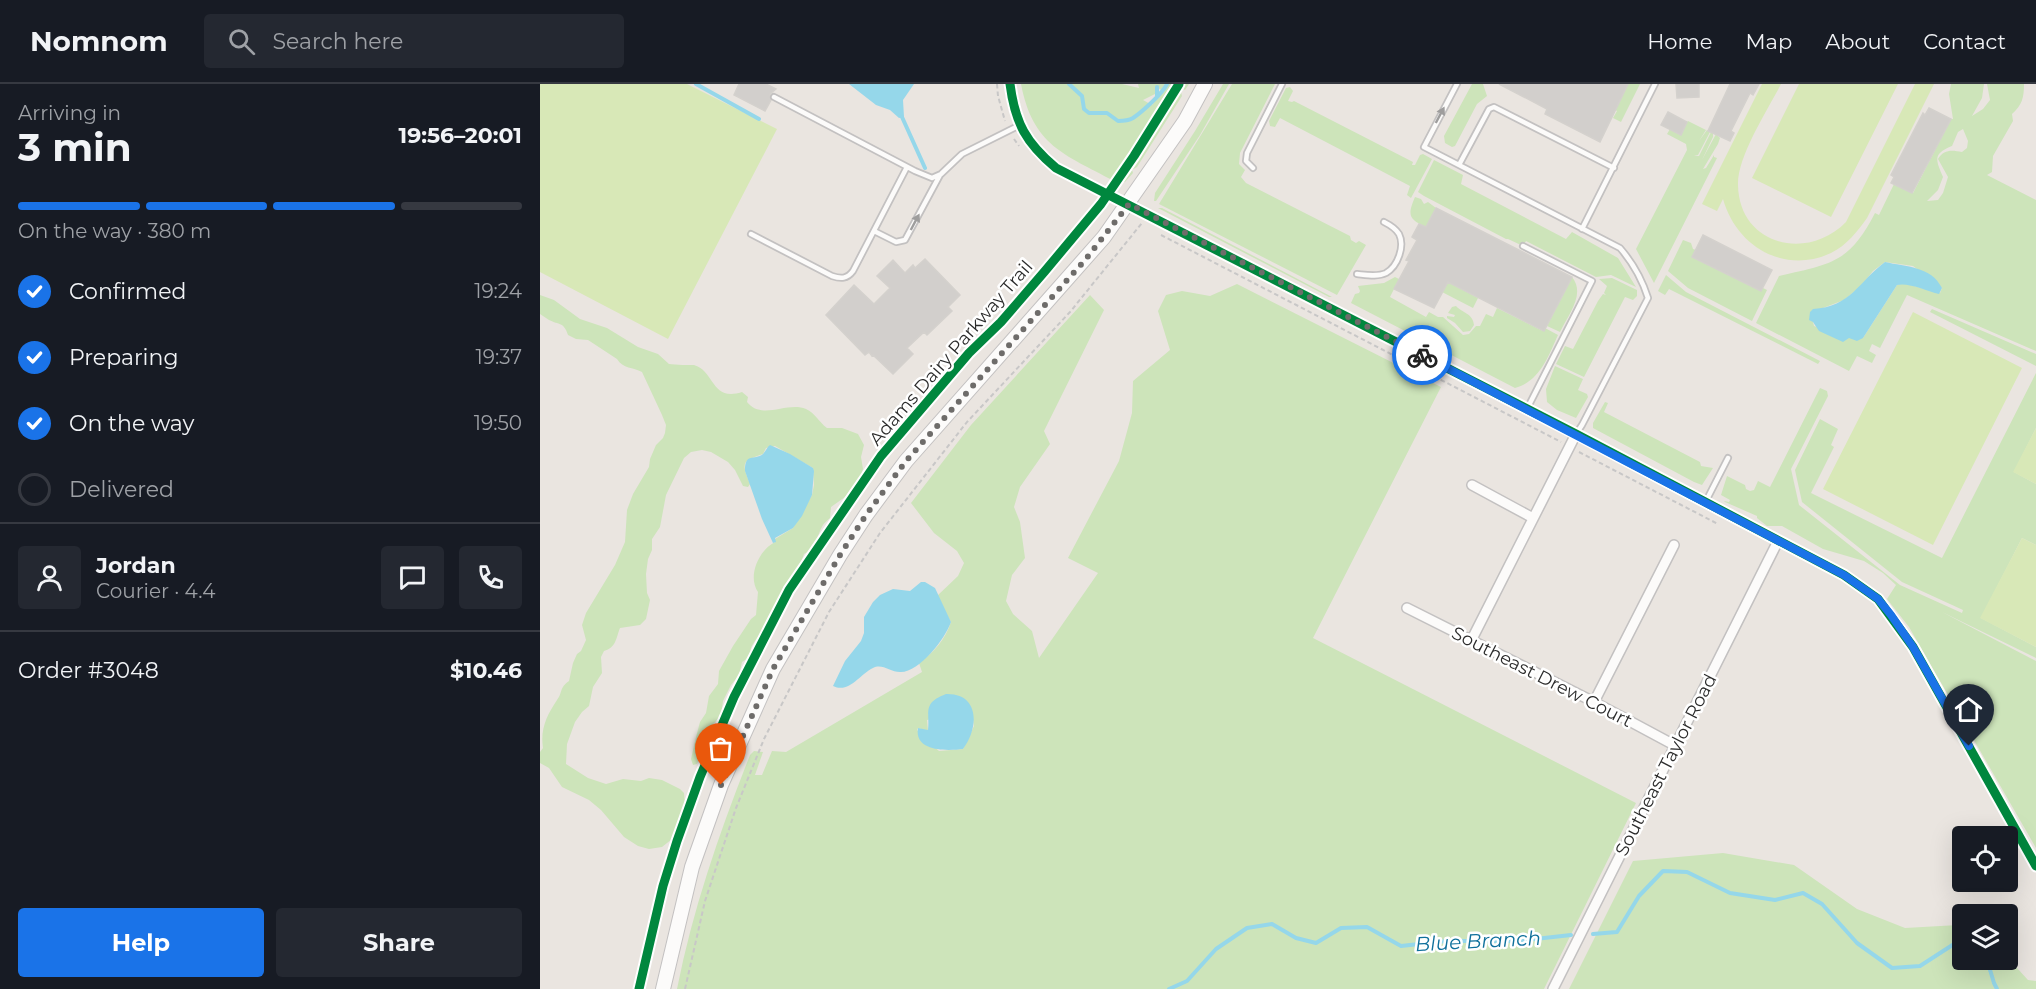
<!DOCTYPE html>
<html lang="en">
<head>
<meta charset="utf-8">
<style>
	body { margin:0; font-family:Montserrat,sans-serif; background:#242831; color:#f1f3f6; height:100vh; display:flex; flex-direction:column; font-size:22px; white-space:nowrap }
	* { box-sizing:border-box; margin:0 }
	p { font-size:20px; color:#9ea1a6 }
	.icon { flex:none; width:33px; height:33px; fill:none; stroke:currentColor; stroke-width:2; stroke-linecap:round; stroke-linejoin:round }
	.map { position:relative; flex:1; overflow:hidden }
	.details { display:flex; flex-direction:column; background:#171b24; width:540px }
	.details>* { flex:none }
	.buttons { position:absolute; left:1412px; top:742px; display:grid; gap:12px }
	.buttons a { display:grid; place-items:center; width:66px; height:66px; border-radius:6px; background:#171b24; box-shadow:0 6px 24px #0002; font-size:30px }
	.pin { position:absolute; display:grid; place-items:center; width:51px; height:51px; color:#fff; margin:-62px -26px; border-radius:50% 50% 50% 0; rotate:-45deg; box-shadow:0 0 6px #0007 }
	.pin .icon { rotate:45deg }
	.courier { position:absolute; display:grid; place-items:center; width:60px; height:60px; margin:-30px; border:4px solid #1a73e8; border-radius:50%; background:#fff; color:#222; box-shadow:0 2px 8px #0007 }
	.summary em { font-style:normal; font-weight:700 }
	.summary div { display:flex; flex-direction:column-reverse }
	.summary { display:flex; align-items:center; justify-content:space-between; height:102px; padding:0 18px }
	h1 { font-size:39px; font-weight:700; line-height:45px }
	.bar { display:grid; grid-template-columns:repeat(4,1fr); gap:9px 6px; align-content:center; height:72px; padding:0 18px }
	.bar i { height:8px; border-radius:4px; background:#363941 }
	.bar .selected { background:#1a73e8 }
	.bar p { grid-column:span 4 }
	.line { display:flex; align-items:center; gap:15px; padding:0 18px; border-top:2px solid #363941 }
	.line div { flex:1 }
	.round { display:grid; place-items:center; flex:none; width:63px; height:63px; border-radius:6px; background:#242831 }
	ol { padding:0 18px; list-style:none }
	li { display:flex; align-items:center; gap:18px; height:66px }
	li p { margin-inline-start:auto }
	li .icon { padding:6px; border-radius:50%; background:#1a73e8; color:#fff; stroke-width:4 }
	li:last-child { color:#9ea1a6 }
	li i { width:33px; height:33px; border:3px solid #363941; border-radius:50% }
	.primary-button { display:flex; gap:12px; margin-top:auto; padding:12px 18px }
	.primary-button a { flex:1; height:69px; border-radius:6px; background:#1a73e8; color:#fff; font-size:24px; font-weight:700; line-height:69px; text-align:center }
	.primary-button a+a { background:#242831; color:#f1f3f6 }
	header { display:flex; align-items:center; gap:36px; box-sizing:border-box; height:84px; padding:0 30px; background:#171b24; border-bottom:2px solid #363941 }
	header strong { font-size:28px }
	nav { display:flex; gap:33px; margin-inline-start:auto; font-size:21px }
	.search { width:420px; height:54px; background:#242831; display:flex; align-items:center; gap:15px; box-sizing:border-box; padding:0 21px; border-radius:6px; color:#9ea1a6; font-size:22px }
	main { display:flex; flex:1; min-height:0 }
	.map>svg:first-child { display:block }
</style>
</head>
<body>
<header>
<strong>Nomnom</strong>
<div class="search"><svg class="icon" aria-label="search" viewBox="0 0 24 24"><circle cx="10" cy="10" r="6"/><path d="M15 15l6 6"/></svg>Search here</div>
<nav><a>Home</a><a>Map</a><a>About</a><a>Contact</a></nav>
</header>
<main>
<section class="details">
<div class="summary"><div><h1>3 min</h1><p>Arriving in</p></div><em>19:56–20:01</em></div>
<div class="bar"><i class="selected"></i><i class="selected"></i><i class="selected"></i><i></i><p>On the way · 380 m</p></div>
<ol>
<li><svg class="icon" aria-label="check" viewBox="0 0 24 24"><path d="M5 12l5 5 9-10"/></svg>Confirmed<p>19:24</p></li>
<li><svg class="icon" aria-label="check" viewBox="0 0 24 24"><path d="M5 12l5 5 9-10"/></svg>Preparing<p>19:37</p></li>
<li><svg class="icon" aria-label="check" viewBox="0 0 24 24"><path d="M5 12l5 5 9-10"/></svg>On the way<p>19:50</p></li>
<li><i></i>Delivered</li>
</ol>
<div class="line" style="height:108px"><a class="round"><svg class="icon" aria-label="person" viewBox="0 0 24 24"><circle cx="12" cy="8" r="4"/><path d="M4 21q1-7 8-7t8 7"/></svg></a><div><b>Jordan</b><p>Courier · 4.4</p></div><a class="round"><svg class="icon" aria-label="chat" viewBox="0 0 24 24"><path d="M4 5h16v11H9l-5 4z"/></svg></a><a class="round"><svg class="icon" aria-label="phone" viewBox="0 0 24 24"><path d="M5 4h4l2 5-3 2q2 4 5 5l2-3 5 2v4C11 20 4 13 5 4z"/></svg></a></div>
<div class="line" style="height:78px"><div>Order #3048</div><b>$10.46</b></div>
<div class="primary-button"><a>Help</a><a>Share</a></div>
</section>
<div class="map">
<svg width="1496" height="905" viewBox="0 0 1496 905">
	<rect width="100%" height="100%" fill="#eae5e0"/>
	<path fill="#cde4ba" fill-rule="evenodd" d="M 481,0 L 582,0 L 599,4 L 598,0 L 625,0 L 621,6 L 616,2 L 617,9 L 603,16 L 612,21 L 629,0 L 636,0 L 574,97 C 524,70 493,62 481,0 Z
		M 643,0 L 649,0 L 645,6 L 643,5 L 641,8 L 642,12 L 597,83 L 592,86 L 593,89 L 585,98 L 580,99 Z
		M 683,0 L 689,0 L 660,51 L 616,117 L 614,117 L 615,109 L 655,47 Z
		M 692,0 L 735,0 L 700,69 L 699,80 L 705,86 L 701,93 L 706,99 L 810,152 L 811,156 L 816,159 L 819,157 L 826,161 L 797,211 L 619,120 Z
		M 932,0 L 943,0 L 947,12 L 937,20 L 915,62 L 912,63 L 905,59 L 904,52 Z
		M 1088,0 L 1100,0 L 1081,38 L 1073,34 L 1077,27 L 1074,25 Z
		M 1411,0 L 1444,0 L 1442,14 L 1432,32 L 1443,25 L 1450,16 L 1447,0 L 1484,0 C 1484,14 1482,21 1472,30 L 1473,37 L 1453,72 L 1452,88 L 1447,91 L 1496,116 L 1496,267 L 1367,211 L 1340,264 L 1332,260 L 1329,267 L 1336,271 L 1332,279 L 1317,272 L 1309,287 L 1216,239 L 1239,192 C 1290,180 1309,180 1335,129 L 1339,131 L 1354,100 L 1373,109 L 1411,35 L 1413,35 L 1409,10 ZM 1423,45 L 1428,57 L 1427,64 L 1422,68 C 1412,66 1404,65 1398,75 L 1408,93 L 1403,109 L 1398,116 L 1387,117 L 1398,106 L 1403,93 C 1396,76 1392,70 1412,62 L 1418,48 ZM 1345,178 L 1373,182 L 1402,204 L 1400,209 L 1363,199 L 1357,201 L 1323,254 L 1309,254 L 1274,242 L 1273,238 L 1283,224 L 1304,216 L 1321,202 L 1333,187 Z
		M 750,3 L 753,7 L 748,17 L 752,18 L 754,17 L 873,78 L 872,81 L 875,81 L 880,71 L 883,70 L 892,75 L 871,114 L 867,111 L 870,102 L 740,34 L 735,43 L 730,42 L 729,37 L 746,4 Z
		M 1148,37 L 1166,46 L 1159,57 L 1167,46 L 1170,48 L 1158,71 L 1154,72 L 1159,72 L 1171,48 L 1173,49 L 1173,53 L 1162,76 L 1176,50 L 1180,54 L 1178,60 L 1163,85 L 1166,84 L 1174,71 L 1174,73 L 1177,74 L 1114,199 L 1096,165 L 1147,66 L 1146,60 L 1127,50 L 1130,45 L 1140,50 Z
		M 894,76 L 923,91 L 921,100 L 1026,155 L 1032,148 L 1078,174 L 1096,203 L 1071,191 L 1056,193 L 986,157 L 983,162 L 968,155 L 966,155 L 884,112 L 878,108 Z
		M 875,113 L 881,115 L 884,120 L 888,118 L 896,124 L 886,143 C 869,135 867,132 875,113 Z
		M 618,124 L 622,124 L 792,213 L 789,213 Z
		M 1143,156 L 1151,159 L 1153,165 L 1156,166 L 1153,173 L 1221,207 L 1223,204 L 1227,206 L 1212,237 L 1148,204 L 1128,187 Z
		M 1126,191 L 1146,208 L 1280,277 L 1278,280 L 1129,205 L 1125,211 L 1118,207 Z
		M 855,193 L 859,195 L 850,213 L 886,233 L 889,228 L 898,233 L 903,233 L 923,251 L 929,250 L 936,242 L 940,242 L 946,230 L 953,233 L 957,224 L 1003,247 L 1005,244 L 1018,251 C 1008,273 1000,297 975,304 L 811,219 L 815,210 L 819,209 L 820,207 L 818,202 L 844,199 Z
		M 1032,193 C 1046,210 1028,231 1020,248 L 1007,242 Z
		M 1072,194 L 1097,206 L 1097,212 L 1093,216 L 1085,213 L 1044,293 L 1016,280 L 1025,262 L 1033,265 L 1058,217 L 1063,210 L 1066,211 L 1064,209 L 1067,202 L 1059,195 Z
		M 908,198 L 938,214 L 933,224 L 902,208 Z
		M 697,200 L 901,303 L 773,554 L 1096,719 L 1004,905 L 137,905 C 153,824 180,747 210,671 L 214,667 L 223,668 L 215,691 L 222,691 L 232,667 L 246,668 L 382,588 L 379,579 C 394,568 405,556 411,538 L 397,512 L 418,492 L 424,479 L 417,467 L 394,449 L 371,419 L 431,341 L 550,211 L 564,226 L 504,347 L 510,360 L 480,403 L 474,423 L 480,438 L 485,474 L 472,491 L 466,517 L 473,530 L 492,547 L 499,574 L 558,489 L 528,474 L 579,377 L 592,329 L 593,297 L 630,266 L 618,227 L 626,211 L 642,207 L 670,212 ZM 431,624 L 434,642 L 423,665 L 399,667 L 377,646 L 378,644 L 388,647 L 387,636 Z
		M 0,211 L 14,216 L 40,235 L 67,244 L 98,263 L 118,270 L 129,280 C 135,281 151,281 154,281 C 175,287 171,318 202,308 L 208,313 L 207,318 C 222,337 247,317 266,325 C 275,329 279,338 287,344 L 302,344 L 318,350 L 324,361 L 321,373 L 323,385 L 321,391 L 305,413 L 291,423 L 290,434 C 288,436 285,438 283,441 C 277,451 276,464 264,470 L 258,486 L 226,544 C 221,548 213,559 211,564 C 210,567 210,571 208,574 L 202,578 L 199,591 L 191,601 L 183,617 L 181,631 L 170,644 L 157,680 L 153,681 L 151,675 L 156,653 L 160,638 L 166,629 L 169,612 L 178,600 L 179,587 L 193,562 L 211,535 L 216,531 L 218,508 C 207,492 219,466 235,458 L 235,455 L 253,444 L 267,420 L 272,411 L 274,401 L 273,384 L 235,362 L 226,364 L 223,370 C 202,377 201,378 210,400 L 208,403 L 203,402 L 195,386 L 188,378 L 171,368 L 162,366 L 151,368 L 144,374 L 126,411 L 120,443 L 112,455 L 112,466 L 108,475 L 106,490 L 107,509 L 110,516 L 106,535 L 100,541 L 80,544 C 76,554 76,564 64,567 L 61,573 L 62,589 L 53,603 L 49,622 L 42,628 L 35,638 L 27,660 L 26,680 L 48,694 L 66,700 L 83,695 L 101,697 L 109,694 L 122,696 L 140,705 L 144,709 L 145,721 L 132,755 L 122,763 L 109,765 L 98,762 L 84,753 L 61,726 L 49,716 L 22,703 L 9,684 L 0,679 L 0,668 L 3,664 C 0,645 7,631 17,616 C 23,608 19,604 29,597 L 33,579 L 37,570 L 41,567 L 46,556 L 42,541 L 46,529 L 75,481 L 85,458 L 87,426 L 93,410 L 109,383 L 110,375 L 116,361 L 123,354 L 125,349 L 126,341 L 122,331 L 102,288 C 93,283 83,285 77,275 L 48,256 L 36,255 L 28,251 C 24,238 19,241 9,236 C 6,234 3,232 0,230 Z
		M 916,222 C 922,229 933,229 934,241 L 930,247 L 923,248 L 915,239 L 907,234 L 907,232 L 914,233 L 915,231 L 908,229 L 912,223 Z
		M 1392,225 L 1496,270 L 1496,282 L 1390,228 Z
		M 1015,282 L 1043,295 L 1038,306 L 1047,310 L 1048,313 L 1036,334 L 1017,326 L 1007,318 L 1006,305 Z
		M 1496,289 L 1496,344 L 1474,388 L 1496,400 L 1496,461 L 1482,454 L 1441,534 L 1496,563 L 1496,574 L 1402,528 L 1496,577 L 1496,764 L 1369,543 L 1347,515 L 1356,501 L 1343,489 L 1324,477 L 1283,465 L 1242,442 L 1227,442 L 1217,434 L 1217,432 L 1185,418 L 1184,417 L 1189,418 L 1190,416 L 1181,411 L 1187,392 L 1205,401 L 1206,405 L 1210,407 L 1214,406 L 1218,397 L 1230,403 L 1280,304 L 1287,307 L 1288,312 L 1251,385 L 1259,421 L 1360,501 L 1422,529 L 1423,526 L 1362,498 L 1262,418 L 1255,386 L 1280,335 L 1298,345 L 1291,361 L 1294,363 L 1271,409 L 1402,474 Z
		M 1065,318 L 1068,319 L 1064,328 L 1160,378 L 1161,382 L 1173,384 L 1162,401 L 1154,398 L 1053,344 L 1053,339 Z
		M 1183,769 L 1254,781 L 1317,825 L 1365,844 L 1418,841 L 1422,843 L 1422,876 L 1467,876 L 1467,873 L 1488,896 L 1496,897 L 1496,905 L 1029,905 L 1093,777 Z"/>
	<path fill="#d8e8b7" d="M 0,0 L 147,0 L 237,45 L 128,255 L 0,188 Z
		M 1222,0 L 1241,0 C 1227,27 1197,73 1198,101 C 1199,161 1267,178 1306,138 L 1375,0 L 1394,0 L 1327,134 C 1317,148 1307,161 1291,169 C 1244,191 1196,162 1183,115 L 1177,127 L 1162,120 Z
		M 1259,0 L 1358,0 L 1291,133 L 1212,94 Z
		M 1373,228 L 1482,284 L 1393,461 L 1283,405 Z
		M 1496,344 L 1496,400 L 1473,388 Z
		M 1482,454 L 1496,461 L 1496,563 L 1440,534 Z"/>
	<path fill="#95d7ea" d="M 309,0 L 374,0 L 363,16 L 364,33 L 359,34 L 350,26 L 336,21 Z
		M 1345,178 C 1366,183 1391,182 1402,204 L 1399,210 C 1387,207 1368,198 1357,201 L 1323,254 L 1317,257 L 1309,254 L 1303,258 L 1279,247 L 1273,238 L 1269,236 L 1270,228 L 1273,225 C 1311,223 1319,197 1345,178 Z
		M 230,361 L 250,370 L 273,384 L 274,387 L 272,411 L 262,432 L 253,444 L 235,454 L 236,458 L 233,459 L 222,435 L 205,387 C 205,368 214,377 223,370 C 226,367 227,363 230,361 Z
		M 381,498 L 385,498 L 395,504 L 411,538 C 405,555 379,589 360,588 C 350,588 342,579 333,584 C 320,590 309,610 293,602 L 305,577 L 321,557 L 324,549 L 324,533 L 333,518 L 340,511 L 353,505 L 370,507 Z
		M 406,610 C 440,609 439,644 423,665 C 407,667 374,668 378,644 L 388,646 C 390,628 382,619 406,610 Z"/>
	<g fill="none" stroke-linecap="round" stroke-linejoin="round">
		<path stroke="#95d7ea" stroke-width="4" d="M 156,0 L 219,35
			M 529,0 L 542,12 L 544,25 L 549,29 L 567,29 L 578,37 C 584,37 588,37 593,34 C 602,28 622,10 627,0
			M 617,13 L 617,3
			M 362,33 L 385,84
			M 1053,850 L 1077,848 L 1099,812 L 1123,787 L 1147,788 L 1190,809 L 1235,816 L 1263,809 L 1282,820 L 1317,859 L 1352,884 L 1380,882 L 1414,860 L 1422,858
			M 1447,876 L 1454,899 L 1457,905
			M 629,905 L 647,897 L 676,865 L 707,844 L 732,840 L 756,854 L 776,859 L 801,844 L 827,843 L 861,862 L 907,857 L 977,857 L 1031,851"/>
	</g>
	<path fill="#d2cfcc" stroke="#d4d1cd" stroke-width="1.5" d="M 199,0 L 226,0 L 236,5 L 230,10 L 231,16 L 225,27 L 194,11 Z
		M 959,0 L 1088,0 L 1060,58 L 1005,30 L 1007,25 Z
		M 1136,0 L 1159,0 L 1159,13 L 1137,14 Z
		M 1190,0 L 1219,0 L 1213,11 L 1210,9 L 1191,47 L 1194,49 L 1190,57 L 1168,47 Z
		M 1389,24 L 1411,35 L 1372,109 L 1351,99 L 1354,93 L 1351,91 L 1383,29 L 1385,31 Z
		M 1128,28 L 1147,38 L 1141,51 L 1121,41 Z
		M 896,124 L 1032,193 L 1004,247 L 908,198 L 894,224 L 854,205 L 869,177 L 866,176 L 877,156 L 872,153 L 879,140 L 886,143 Z
		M 1163,151 L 1232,186 L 1221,207 L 1152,173 Z
		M 385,175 L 420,211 L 408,223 L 412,227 L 387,251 L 384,248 L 367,264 L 373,270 L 353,290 L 333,271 L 332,272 L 329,268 L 325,271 L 286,231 L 314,201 L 334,220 L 350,204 L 337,192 L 353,176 L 365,189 L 373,181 L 375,184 Z"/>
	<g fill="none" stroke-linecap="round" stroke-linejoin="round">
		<defs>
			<path id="service" d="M 917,0 L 884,63 L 1080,164 C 1093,179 1102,195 1108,214 L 1042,341 L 1036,350
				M 234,13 L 375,87 L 392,94 L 401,90 L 422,70 L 480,41
				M 919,81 L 949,25 L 954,23 L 1074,84
				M 713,84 L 706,77 L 707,69 L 742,0
				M 1042,145 L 1115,0
				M 334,147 L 356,158 L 365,156 L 400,91
				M 211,150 L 292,192 C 301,195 307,195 313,187 L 367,83
				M 983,162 L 1052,197 L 987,325
				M 817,190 C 827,191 838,193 846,189 C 858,182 865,162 859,150 C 856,145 850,141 844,138
				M 1165,419 L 1188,374"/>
			<path id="minor" d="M 470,0 C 475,39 486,59 516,84 L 1036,350 L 1304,491 L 1338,515 L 1373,563 L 1496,782
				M 932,401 L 993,434
				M 867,524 L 1054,618 L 1136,662
				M 931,557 L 1036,350
				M 1054,618 L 1134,461
				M 1013,905 L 1238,457"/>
			<path id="secondary" d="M 123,905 L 152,783 L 181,701 L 233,585 L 300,471 L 326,431 L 366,377 L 564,153 L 645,37 L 665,0"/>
		</defs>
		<use href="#service" stroke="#c3c1c1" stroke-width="8"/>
		<use href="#minor" stroke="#c3c1c1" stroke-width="12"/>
		<use href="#secondary" stroke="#c3c1c1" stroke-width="16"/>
		<path stroke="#c8c7c7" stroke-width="2" stroke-dasharray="4.5 3" stroke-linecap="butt" d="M 457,0 L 458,12 L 465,37
			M 474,55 L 479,62
			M 621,151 L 1021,358
			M 1039,368 L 1178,440
			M 145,905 L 165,817 L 196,724 L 224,655 L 289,528 L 340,449 L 427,338 L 530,228 L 602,139"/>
		<use href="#service" stroke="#fcfbfa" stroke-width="4.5"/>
		<use href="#minor" stroke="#fcfbfa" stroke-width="9"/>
		<use href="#secondary" stroke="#fcfbfa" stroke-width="14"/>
		<defs>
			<path id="cycleway" d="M 470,0 C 475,39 486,59 516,84 L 1036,350 L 1304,491 L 1338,515 L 1373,563 L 1496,782
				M 99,905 L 123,802 L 137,757 L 160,693 L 194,613 L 249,506 L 341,372 L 429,269 L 461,238 L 505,187 L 561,120 L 594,72 L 639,0"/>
		</defs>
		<use href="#cycleway" stroke="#fff" stroke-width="13"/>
		<use href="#cycleway" stroke="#00873e" stroke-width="9"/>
	</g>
	<defs><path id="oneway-solid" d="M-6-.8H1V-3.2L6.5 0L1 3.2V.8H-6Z" transform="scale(1.5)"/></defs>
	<g fill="#9e9d9d">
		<use href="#oneway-solid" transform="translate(900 31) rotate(-62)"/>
		<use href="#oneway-solid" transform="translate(375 138) rotate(-62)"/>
	</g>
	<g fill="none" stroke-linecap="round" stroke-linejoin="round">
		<path stroke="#6e6c6a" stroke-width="6" stroke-dasharray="0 10.8" d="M 181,701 L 233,585 L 300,471 L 326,431 L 366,377 L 545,176 L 589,120 L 882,271"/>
		<path stroke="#1a73e8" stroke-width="8" d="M 882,271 L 1304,491 L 1338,515 L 1351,531 L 1373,563 L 1429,662"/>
	</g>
	<g text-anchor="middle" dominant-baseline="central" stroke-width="5" stroke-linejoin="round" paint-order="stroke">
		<g font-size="18" fill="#2b2b2b" stroke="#fff">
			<text transform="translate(411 269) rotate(-49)">Adams Dairy Parkway Trail</text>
			<text transform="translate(1002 593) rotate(27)">Southeast Drew Court</text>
			<text transform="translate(1126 681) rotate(-63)">Southeast Taylor Road</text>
		</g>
		<g font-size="20" font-style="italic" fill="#0f709b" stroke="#fff">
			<text transform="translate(938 857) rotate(-3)">Blue Branch</text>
		</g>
	</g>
</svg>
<div class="buttons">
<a><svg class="icon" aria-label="locate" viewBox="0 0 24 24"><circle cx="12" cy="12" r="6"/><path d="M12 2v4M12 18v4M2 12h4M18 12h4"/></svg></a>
<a><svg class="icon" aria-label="layers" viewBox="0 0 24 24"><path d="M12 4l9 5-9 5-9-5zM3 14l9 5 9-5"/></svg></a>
</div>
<div class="pin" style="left:181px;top:701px;background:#ea580c"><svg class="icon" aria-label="bag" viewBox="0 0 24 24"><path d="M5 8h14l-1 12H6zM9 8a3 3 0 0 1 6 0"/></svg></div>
<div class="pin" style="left:1429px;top:662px;background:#1f2937"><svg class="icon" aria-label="home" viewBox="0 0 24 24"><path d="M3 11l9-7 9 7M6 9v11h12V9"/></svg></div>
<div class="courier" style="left:882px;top:271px"><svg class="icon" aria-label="bike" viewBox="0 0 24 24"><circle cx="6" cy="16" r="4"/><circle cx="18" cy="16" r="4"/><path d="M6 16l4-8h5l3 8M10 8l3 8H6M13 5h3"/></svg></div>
</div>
</main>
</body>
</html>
